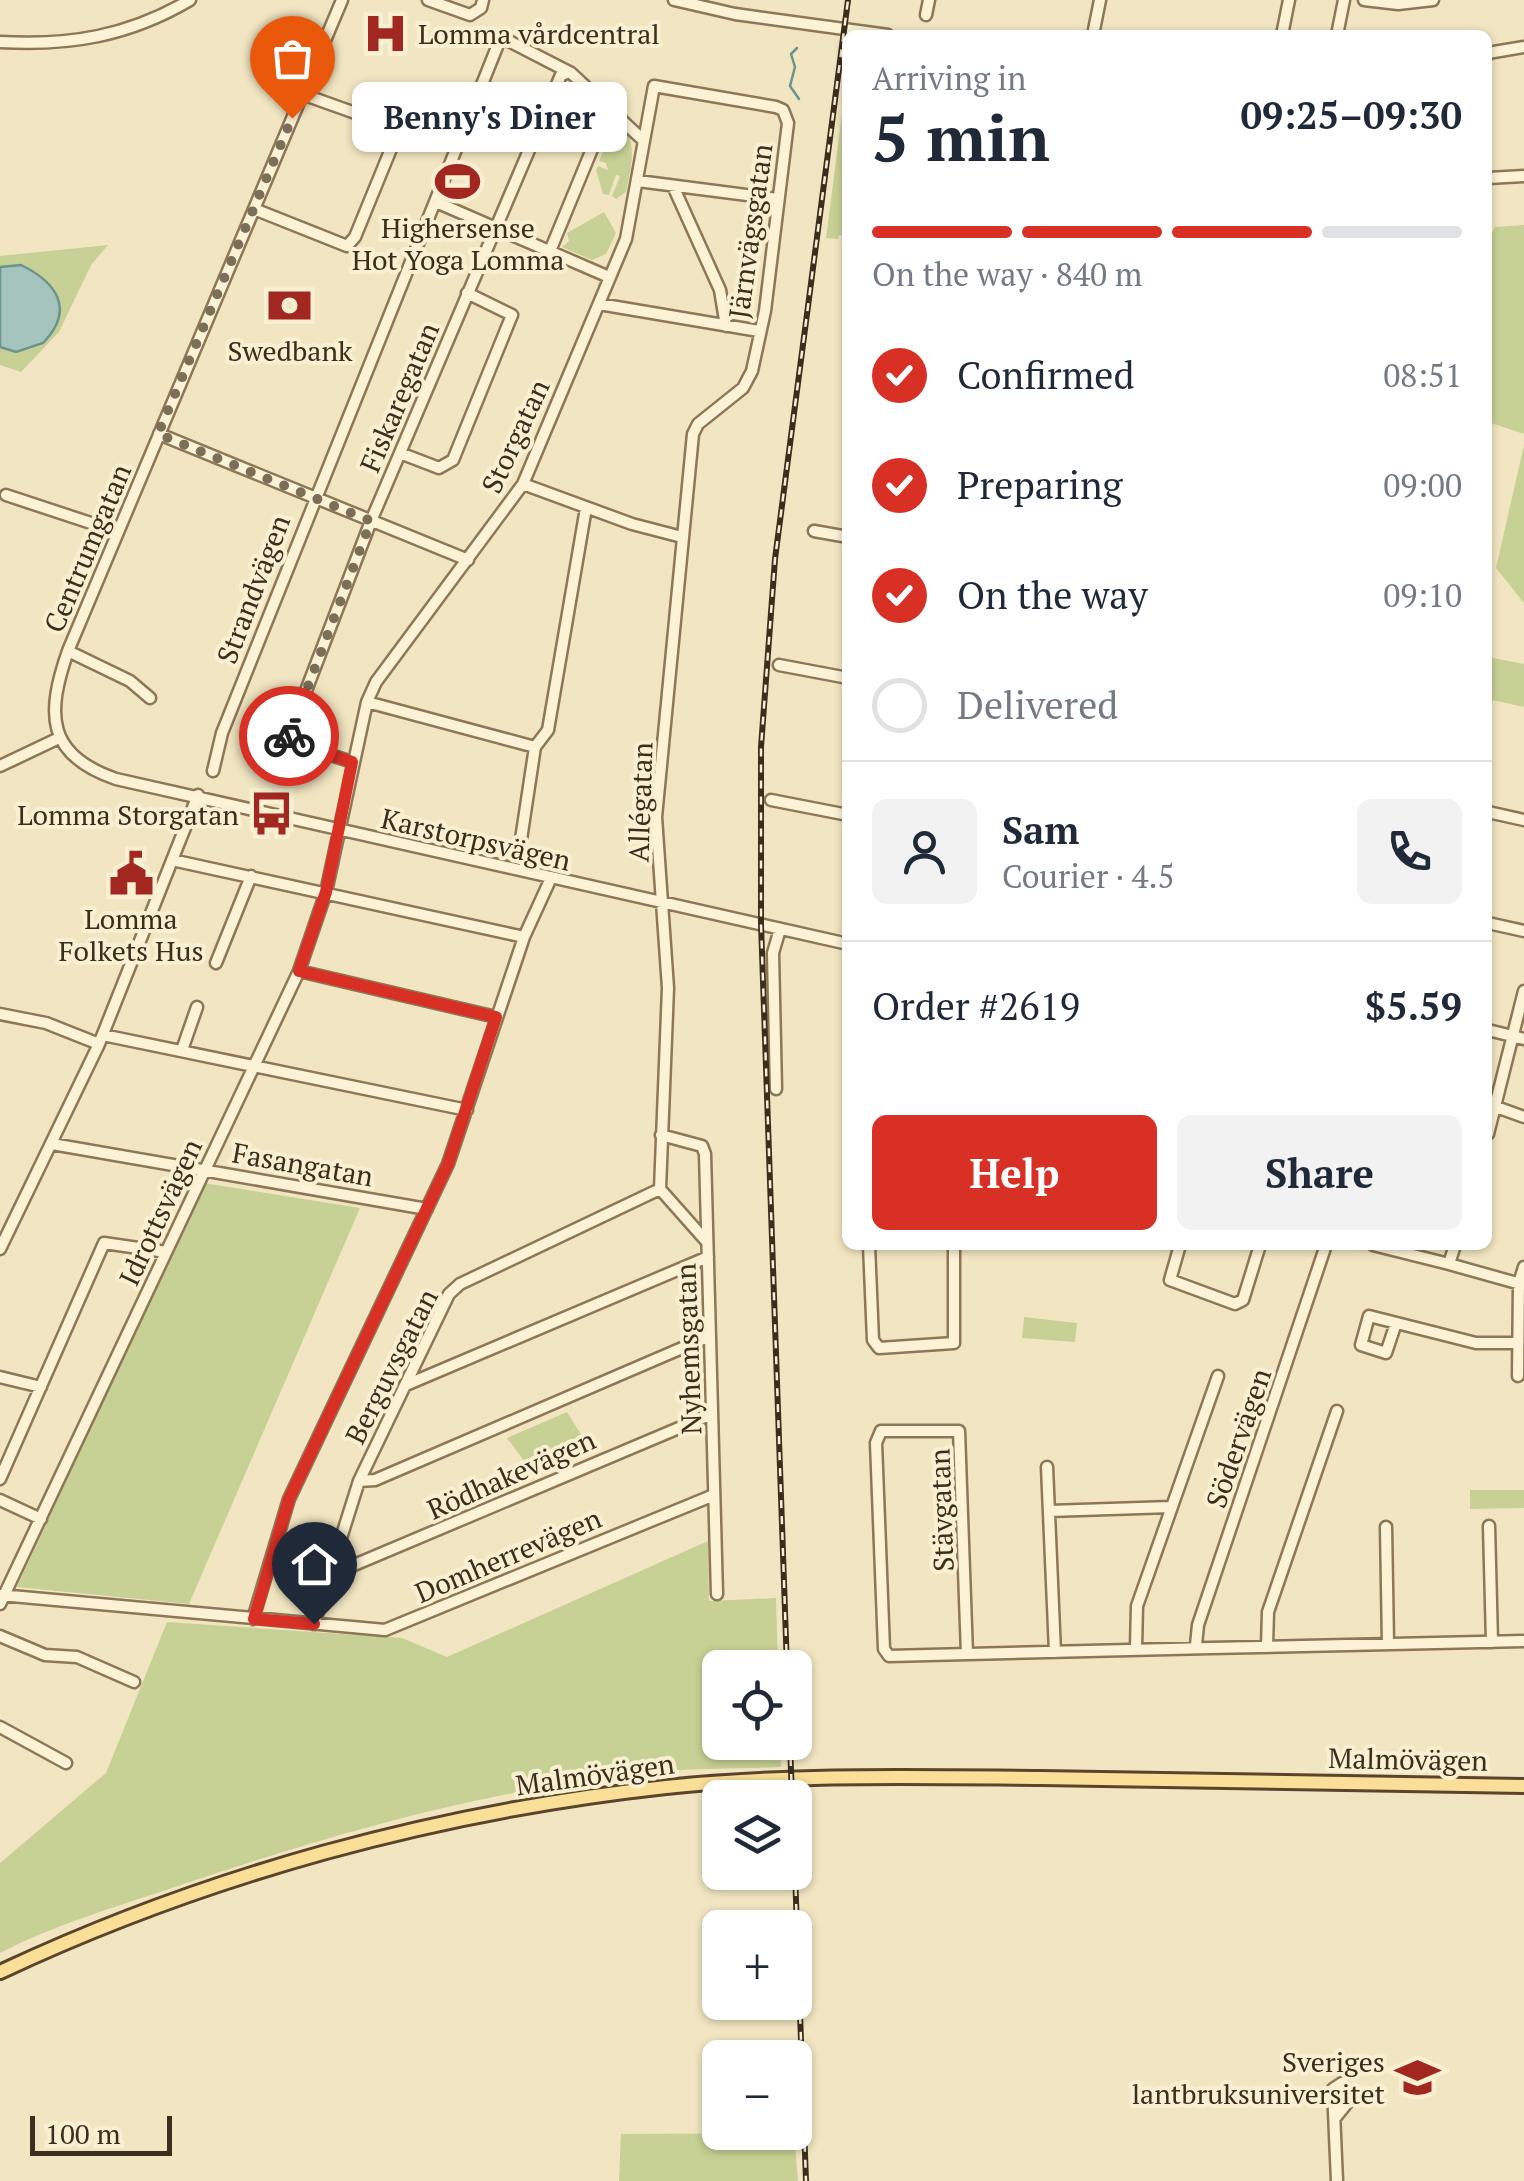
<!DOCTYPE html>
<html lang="en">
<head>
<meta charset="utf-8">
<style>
	body { margin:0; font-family:"PT Serif",serif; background:#f2f2f3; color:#1f2937; height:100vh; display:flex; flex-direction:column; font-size:38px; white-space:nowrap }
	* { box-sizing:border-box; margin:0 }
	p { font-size:32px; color:#747a83 }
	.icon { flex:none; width:55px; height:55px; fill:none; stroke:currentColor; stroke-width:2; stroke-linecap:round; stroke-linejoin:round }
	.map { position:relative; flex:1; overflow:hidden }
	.details { position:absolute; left:842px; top:30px; width:650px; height:1220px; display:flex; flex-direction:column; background:#fff; border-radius:15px; box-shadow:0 2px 8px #0004 }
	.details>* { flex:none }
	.tools { position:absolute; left:702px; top:1650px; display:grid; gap:20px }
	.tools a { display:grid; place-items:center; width:110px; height:110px; border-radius:15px; background:#fff; box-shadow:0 2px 8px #0004; font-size:50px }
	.scale { position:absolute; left:30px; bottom:25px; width:142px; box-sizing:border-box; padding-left:10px; border:5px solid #3c2e1d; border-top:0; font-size:28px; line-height:35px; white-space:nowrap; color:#3c2e1d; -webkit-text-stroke:8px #f9f0d2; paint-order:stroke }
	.pin { position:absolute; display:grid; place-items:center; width:85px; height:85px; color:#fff; margin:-102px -42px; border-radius:50% 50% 50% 0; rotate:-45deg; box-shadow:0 0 10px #0007 }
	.pin .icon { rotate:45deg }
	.courier { position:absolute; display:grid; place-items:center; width:100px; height:100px; margin:-50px; border:8px solid #d93025; border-radius:50%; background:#fff; color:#222; box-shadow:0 2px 12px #0007 }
	.bubble { position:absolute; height:70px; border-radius:15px; background:#fff; box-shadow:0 2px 8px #0004; font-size:32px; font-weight:700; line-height:70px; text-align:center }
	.summary em { font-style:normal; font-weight:700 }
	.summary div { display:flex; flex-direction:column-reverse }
	.summary { display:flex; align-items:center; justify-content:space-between; height:170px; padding:0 30px }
	h1 { font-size:65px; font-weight:700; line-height:75px }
	.bar { display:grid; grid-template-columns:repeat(4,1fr); gap:15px 10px; align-content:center; height:120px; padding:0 30px }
	.bar i { height:12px; border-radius:8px; background:#e0e1e3 }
	.bar .selected { background:#d93025 }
	.bar p { grid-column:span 4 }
	.line { display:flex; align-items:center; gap:25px; padding:0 30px; border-top:2px solid #e0e1e3 }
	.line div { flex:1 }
	.round { display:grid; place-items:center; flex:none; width:105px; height:105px; border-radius:15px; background:#f2f2f3 }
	ol { padding:0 30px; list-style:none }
	li { display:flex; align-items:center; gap:30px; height:110px }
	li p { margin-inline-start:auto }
	li .icon { padding:10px; border-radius:50%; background:#d93025; color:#fff; stroke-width:4 }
	li:last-child { color:#747a83 }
	li i { width:55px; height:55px; border:5px solid #e0e1e3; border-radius:50% }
	.button { display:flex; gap:20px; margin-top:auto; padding:20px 30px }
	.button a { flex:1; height:115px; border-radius:15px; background:#d93025; color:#fff; font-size:40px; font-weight:700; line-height:115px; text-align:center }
	.button a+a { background:#f2f2f3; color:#1f2937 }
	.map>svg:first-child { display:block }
</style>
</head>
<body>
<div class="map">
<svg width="1524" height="2181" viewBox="0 0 1524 2181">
	<rect width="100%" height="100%" fill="#f2e6c2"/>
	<path fill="#c7d195" d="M 847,75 L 847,236 L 839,235 L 838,239 L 826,238 Z
		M 609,117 C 642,131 631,166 626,192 L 616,199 L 612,196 L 620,176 L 616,175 L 609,195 L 603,194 L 596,170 L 598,166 L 608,170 L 606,163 L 599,161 L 608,139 L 604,132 Z
		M 604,212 L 616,233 L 606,254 L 592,260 L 562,247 L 569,241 L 567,233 Z
		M 1524,225 L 1524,434 L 1488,422 L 1488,242 L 1495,227 Z
		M 108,245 L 91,265 L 59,332 L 21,372 L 0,365 L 0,256 Z
		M 1524,445 L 1524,603 L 1496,568 Z
		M 1488,657 L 1524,664 L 1524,707 L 1488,699 Z
		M 204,1183 L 360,1208 L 189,1604 L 17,1587 Z
		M 1024,1317 L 1077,1323 L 1075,1342 L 1022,1338 Z
		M 567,1412 L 587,1444 L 531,1470 L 507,1438 Z
		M 1470,1490 L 1524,1490 L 1524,1508 L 1470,1509 Z
		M 708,1541 L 709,1601 L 776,1598 L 778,1667 L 720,1668 L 720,1742 L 781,1743 L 781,1767 C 743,1769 705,1768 667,1771 C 502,1785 335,1833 178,1886 C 119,1906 56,1924 0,1953 L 0,1863 L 106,1773 L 167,1622 L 402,1638 L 447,1657 Z
		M 794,2133 L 798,2181 L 619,2181 L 621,2134 Z"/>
	<path fill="#a5c4bd" stroke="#6a948c" stroke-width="2.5" d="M 21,265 C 56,282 76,309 43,343 L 16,352 L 0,347 L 0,267 Z"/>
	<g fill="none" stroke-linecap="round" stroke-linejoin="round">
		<path stroke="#6a948c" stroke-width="2.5" d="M 797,48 L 791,54 L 795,67 L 790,86 L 799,99"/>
		<defs>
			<path id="minor" d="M 342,0 L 68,651 C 46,714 46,755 116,779 L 848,944
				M 428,0 L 470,15 L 481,8 L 483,0
				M 674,0 L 735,14 L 888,35
				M 1364,0 L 1398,4 L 1433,0
				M 926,15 L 929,0
				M 1093,35 L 1100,0
				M 1282,35 L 1289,0
				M 1337,35 L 1344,0
				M 0,42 C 70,46 129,36 190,0
				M 1488,53 L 1524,47
				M 1488,178 L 1524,176
				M 638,181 L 778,199
				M 673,186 L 720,290 L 726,326
				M 436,202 L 609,277
				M 254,209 L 347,246 L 355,237 L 393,144 L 386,124 L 302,94
				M 550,251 L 609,108
				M 599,304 L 759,331
				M 159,434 L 468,560
				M 400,453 L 439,468 L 453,460 L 512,315 L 467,293
				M 523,484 L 632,524 L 682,537
				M 6,495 L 118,532
				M 814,531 L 848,537
				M 68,651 L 130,681 L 150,698
				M 779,665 L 848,678
				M 367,702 L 535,747
				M 352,762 L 292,742 L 289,735 L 371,521 L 561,75 L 567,73
				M 0,766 L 59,738
				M 213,771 L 222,733 L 501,37 L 571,73 L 644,141
				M 771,800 L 848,815
				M 1488,812 L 1524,820
				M 520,846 L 535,747 L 548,730 L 586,508
				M 172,860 L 524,937
				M 1488,923 L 1524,931
				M 216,963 L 251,876
				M 299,971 L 496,1017
				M 0,1014 L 46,1023 L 99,1044
				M 1488,1030 L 1524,1039
				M 103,1035 L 467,1110
				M 182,1050 L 197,1007
				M 776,1089 L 773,953 L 780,929
				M 1488,1104 L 1524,1117
				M 1488,1134 L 1524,991
				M 661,1135 L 702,1146 L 705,1154 L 717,1594
				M 52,1144 L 427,1209
				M 869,1245 L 873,1340 L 879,1348 L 954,1343 L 954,1245
				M 1180,1245 L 1170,1280 L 1235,1304 L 1243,1300 L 1260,1245
				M 1373,1245 L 1449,1264 L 1455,1245
				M 0,1249 L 99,1044 L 198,795
				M 1449,1264 L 1524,1285
				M 1396,1323 L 1386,1353 L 1361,1345 L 1369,1316 L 1476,1343 L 1518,1343
				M 1518,1376 L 1519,1283 L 1524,1267
				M 0,1377 L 41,1387
				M 406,1385 L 708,1257
				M 1047,1467 L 1055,1652
				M 0,1479 L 104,1243 L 166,1252
				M 359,1481 L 375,1480 L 710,1336
				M 0,1500 L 41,1519
				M 1049,1511 L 1171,1507
				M 1489,1526 L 1492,1642
				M 1386,1527 L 1388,1644
				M 328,1576 L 712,1414
				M 0,1595 L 385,1630 L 714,1495
				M 0,1604 L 299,971 L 326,892 L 367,702 L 376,682 L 523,484 L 626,239 L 654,86 L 776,107 L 783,110 L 788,123 L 765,311 L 752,371 L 743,388 L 698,424 L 693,434 L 656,817 L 668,988 L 660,1189 L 707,1242
				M 253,1619 L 289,1499 L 448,1164 L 524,937 L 551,878
				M 314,1624 L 359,1481 L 449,1294 L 460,1284 L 660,1189
				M 0,1636 L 45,1655 L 77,1657 L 134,1682
				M 1196,1645 L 1198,1625 L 1326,1245
				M 1267,1645 L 1268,1612 L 1337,1411
				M 1136,1647 L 1137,1606 L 1218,1376
				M 967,1654 L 959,1431 L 881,1431 L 876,1443 L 884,1649 L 889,1656 C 1101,1651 1312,1645 1524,1641
				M 0,1727 L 66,1763
				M 1335,2118 L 1352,2097 L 1342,2083 L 1333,2089 L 1337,2181"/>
			<path id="major" d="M 0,1972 C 209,1874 437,1812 666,1787 C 791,1774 915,1777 1040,1778 C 1202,1780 1363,1783 1524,1786"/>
		</defs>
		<use href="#minor" stroke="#8e7757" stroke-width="15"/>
		<use href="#major" stroke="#5b442c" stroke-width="18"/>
		<use href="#minor" stroke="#fcf3d6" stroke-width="10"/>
		<use href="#major" stroke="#f9df97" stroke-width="12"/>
		<defs>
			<path id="rail" d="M 787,1668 L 761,924 L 761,747 L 775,559 L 848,0
				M 790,1742 L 792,1798
				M 795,1872 L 806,2181"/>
		</defs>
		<use href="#rail" stroke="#3c2e1d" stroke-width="6"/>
		<use href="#rail" stroke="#f9f0d2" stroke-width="2.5" stroke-dasharray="8" stroke-linecap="butt"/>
	</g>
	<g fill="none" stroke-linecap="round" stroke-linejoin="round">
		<path stroke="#7c6e57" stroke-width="10" stroke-dasharray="0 18" d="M 289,736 L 371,521 L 158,434 L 292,118"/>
		<path stroke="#d93025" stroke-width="12" d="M 289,736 L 292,742 L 352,762 L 326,892 L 299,971 L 496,1017 L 448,1164 L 289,1499 L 254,1619 L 314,1624"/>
	</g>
	<defs>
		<symbol id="hospital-bare" viewBox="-9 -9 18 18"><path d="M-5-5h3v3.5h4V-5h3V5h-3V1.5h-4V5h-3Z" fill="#a32721" stroke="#f9f0d2" stroke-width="2.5" paint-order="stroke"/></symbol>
		<symbol id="stadium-bare" viewBox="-9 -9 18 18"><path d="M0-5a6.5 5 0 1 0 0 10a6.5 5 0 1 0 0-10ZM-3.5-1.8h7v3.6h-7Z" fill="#a32721" stroke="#f9f0d2" stroke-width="2.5" paint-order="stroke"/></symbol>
		<symbol id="bank-bare" viewBox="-9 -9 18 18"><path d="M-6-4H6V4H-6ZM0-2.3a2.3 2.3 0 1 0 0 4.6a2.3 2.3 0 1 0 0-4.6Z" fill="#a32721" stroke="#f9f0d2" stroke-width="2.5" paint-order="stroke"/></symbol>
		<symbol id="bus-bare" viewBox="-9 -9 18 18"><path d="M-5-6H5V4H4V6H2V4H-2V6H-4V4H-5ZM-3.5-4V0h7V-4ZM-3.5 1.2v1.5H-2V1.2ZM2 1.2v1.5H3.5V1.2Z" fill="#a32721" stroke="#f9f0d2" stroke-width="2.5" paint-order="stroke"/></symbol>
		<symbol id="civic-bare" viewBox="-9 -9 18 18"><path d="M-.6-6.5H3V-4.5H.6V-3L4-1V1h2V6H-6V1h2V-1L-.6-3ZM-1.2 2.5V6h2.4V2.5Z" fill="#a32721" stroke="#f9f0d2" stroke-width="2.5" paint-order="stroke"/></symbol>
		<symbol id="university-bare" viewBox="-9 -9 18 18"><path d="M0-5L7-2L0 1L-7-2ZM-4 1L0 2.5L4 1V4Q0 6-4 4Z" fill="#a32721" stroke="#f9f0d2" stroke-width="2.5" paint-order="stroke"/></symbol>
	</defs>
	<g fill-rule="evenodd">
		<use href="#hospital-bare" x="354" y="2" width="63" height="63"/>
		<use href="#stadium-bare" x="426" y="150" width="63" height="63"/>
		<use href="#bank-bare" x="258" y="274" width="63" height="63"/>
		<use href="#bus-bare" x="240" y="782" width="63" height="63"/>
		<use href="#civic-bare" x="100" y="842" width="63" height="63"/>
		<use href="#university-bare" x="1386" y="2046" width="63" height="63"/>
	</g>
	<g text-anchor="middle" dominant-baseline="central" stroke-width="8" stroke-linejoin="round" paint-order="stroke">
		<g font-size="28" fill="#3c2e1d" stroke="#f9f0d2">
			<text x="418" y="33" text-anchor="start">Lomma vårdcentral</text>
			<text x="458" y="227">Highersense<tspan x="458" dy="32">Hot Yoga Lomma</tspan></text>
			<text x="290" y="350">Swedbank</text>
			<text x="239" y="814" text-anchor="end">Lomma Storgatan</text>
			<text x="131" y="918">Lomma<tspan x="131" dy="32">Folkets Hus</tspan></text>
			<text x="1385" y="2061" text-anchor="end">Sveriges<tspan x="1385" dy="32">lantbruksuniversitet</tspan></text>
		</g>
		<g font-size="28" fill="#3c2e1d" stroke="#f9f0d2">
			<text transform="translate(750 231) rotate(-82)">Järnvägsgatan</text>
			<text transform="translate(399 397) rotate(-67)">Fiskaregatan</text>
			<text transform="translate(515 436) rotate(-65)">Storgatan</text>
			<text transform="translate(87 548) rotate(-67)">Centrumgatan</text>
			<text transform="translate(253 589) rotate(-69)">Strandvägen</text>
			<text transform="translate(640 802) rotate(-88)">Allégatan</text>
			<text transform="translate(476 839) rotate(13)">Karstorpsvägen</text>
			<text transform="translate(303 1164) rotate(10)">Fasangatan</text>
			<text transform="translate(160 1212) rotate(-65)">Idrottsvägen</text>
			<text transform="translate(688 1349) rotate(-92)">Nyhemsgatan</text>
			<text transform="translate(391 1366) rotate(-63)">Berguvsgatan</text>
			<text transform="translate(1238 1438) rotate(-71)">Södervägen</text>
			<text transform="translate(511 1474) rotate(-24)">Rödhakevägen</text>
			<text transform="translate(941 1510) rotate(-92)">Stävgatan</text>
			<text transform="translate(508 1555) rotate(-23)">Domherrevägen</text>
			<text transform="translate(1408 1759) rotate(1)">Malmövägen</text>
			<text transform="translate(595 1774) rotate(-8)">Malmövägen</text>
		</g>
	</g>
</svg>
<div class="tools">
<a><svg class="icon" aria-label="locate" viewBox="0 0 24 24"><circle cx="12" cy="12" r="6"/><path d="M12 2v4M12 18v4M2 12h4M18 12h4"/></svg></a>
<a><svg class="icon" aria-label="layers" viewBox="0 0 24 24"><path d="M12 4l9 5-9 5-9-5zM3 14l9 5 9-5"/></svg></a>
<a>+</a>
<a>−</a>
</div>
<div class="scale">100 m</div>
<div class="pin" style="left:292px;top:118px;background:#ea580c"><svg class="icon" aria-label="bag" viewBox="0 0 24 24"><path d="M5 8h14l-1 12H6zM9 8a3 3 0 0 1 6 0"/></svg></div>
<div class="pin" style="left:314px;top:1624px;background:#1f2937"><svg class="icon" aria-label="home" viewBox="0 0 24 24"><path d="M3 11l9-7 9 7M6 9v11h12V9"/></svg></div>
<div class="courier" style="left:289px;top:736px"><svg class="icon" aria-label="bike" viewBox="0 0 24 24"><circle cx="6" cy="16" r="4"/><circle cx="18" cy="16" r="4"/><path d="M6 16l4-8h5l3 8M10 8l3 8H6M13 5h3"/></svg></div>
<div class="bubble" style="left:352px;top:82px;width:275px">Benny's Diner</div>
<section class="details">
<div class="summary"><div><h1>5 min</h1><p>Arriving in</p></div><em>09:25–09:30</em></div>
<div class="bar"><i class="selected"></i><i class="selected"></i><i class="selected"></i><i></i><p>On the way · 840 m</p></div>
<ol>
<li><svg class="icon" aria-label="check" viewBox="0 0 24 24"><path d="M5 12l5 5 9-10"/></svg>Confirmed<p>08:51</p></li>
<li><svg class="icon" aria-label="check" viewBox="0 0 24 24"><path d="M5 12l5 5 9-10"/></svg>Preparing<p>09:00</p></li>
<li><svg class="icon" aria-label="check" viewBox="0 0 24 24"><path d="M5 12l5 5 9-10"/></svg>On the way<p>09:10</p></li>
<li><i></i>Delivered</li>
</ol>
<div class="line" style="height:180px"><a class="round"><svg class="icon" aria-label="person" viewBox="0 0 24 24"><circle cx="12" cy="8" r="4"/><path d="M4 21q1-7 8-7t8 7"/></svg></a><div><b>Sam</b><p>Courier · 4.5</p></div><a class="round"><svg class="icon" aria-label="phone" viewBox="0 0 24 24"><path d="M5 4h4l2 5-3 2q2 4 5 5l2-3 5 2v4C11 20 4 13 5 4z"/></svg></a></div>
<div class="line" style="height:130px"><div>Order #2619</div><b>$5.59</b></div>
<div class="button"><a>Help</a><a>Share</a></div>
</section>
</div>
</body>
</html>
